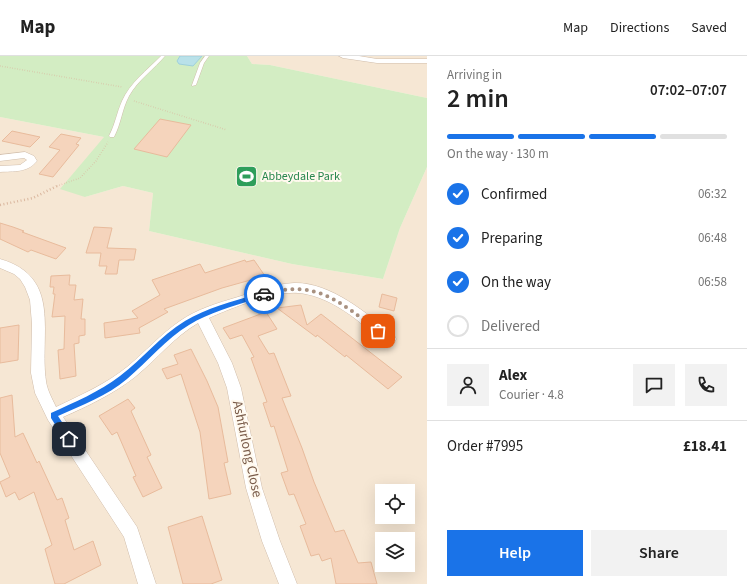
<!DOCTYPE html>
<html lang="en">
<head>
<meta charset="utf-8">
<style>
	body { margin:0; font-family:"Source Sans 3",sans-serif; background:#f2f2f2; color:#222; height:100vh; display:flex; flex-direction:column; font-size:15px; white-space:nowrap }
	* { box-sizing:border-box; margin:0 }
	p { font-size:13px; color:#767676 }
	.icon { flex:none; width:22px; height:22px; fill:none; stroke:currentColor; stroke-width:2; stroke-linecap:round; stroke-linejoin:round }
	.map { position:relative; flex:1; overflow:hidden }
	.sheet { display:flex; flex-direction:column; background:#fff; width:320px }
	.sheet>* { flex:none }
	.fabs { position:absolute; left:375px; top:428px; display:grid; gap:8px }
	.fabs a { display:grid; place-items:center; width:40px; height:40px; border-radius:0px; background:#fff; box-shadow:0 4px 16px #0002; font-size:20px }
	.pin { position:absolute; display:grid; place-items:center; width:34px; height:34px; color:#fff; margin:-17px; border-radius:8px; box-shadow:0 2px 6px #0006 }
	.courier { position:absolute; display:grid; place-items:center; width:40px; height:40px; margin:-20px; border:3px solid #1a73e8; border-radius:50%; background:#fff; color:#222; box-shadow:0 1px 5px #0007 }
	.summary em { font-style:normal; font-weight:600 }
	.summary div { display:flex; flex-direction:column-reverse }
	.summary { display:flex; align-items:center; justify-content:space-between; height:68px; padding:0 20px }
	h1 { font-size:26px; font-weight:600; line-height:30px }
	.bar { display:grid; grid-template-columns:repeat(4,1fr); gap:6px 4px; align-content:center; height:48px; padding:0 20px }
	.bar i { height:5px; border-radius:3px; background:#e0e0e0 }
	.bar .active { background:#1a73e8 }
	.bar p { grid-column:span 4 }
	.line { display:flex; align-items:center; gap:10px; padding:0 20px; border-top:1px solid #e0e0e0 }
	.line div { flex:1 }
	.round { display:grid; place-items:center; flex:none; width:42px; height:42px; border-radius:0px; background:#f2f2f2 }
	ol { padding:0 20px; list-style:none }
	li { display:flex; align-items:center; gap:12px; height:44px }
	li p { margin-inline-start:auto }
	li .icon { padding:4px; border-radius:50%; background:#1a73e8; color:#fff; stroke-width:4 }
	li:last-child { color:#767676 }
	li i { width:22px; height:22px; border:2px solid #e0e0e0; border-radius:50% }
	.primary-button { display:flex; gap:8px; margin-top:auto; padding:8px 20px }
	.primary-button a { flex:1; height:46px; border-radius:0px; background:#1a73e8; color:#fff; font-size:16px; font-weight:600; line-height:46px; text-align:center }
	.primary-button a+a { background:#f2f2f2; color:#222 }
	header { display:flex; align-items:center; gap:24px; box-sizing:border-box; height:56px; padding:0 20px; background:#fff; border-bottom:1px solid #e0e0e0 }
	header strong { font-size:19px }
	nav { display:flex; gap:22px; margin-inline-start:auto; font-size:14px }
	main { display:flex; flex:1; min-height:0 }
	.map>svg:first-child { display:block }
</style>
</head>
<body>
<header>
<strong>Map</strong>
<nav><a>Map</a><a>Directions</a><a>Saved</a></nav>
</header>
<main>
<div class="map">
<svg width="427" height="528" viewBox="0 0 427 528">
	<rect width="100%" height="100%" fill="#fef5e6"/>
	<path fill="#f6e7d4" fill-rule="evenodd" d="M 247,0 L 427,0 L 427,42 L 270,9 L 252,8 Z
		M 0,61 L 104,81 L 85,141 L 123,130 L 153,137 L 149,175 L 292,208 L 383,223 L 400,172 L 427,111 L 427,528 L 0,528 ZM 382,435 L 408,435 L 408,461 L 382,461 ZM 382,483 L 408,483 L 408,509 L 382,509 Z"/>
	<path fill="#d3edc3" d="M 0,0 L 247,0 L 252,8 L 270,9 L 427,42 L 427,111 L 400,172 L 383,223 L 292,208 L 149,175 L 153,137 L 123,130 L 85,141 L 60,133 L 104,81 L 0,61 Z"/>
	<path fill="#b9e1e9" stroke="#9fd0db" d="M 180,0 L 202,0 L 193,10 L 179,8 L 177,5 Z"/>
	<path fill="#f5d4bc" stroke="#e8bb9c" d="M 160,63 L 191,69 L 167,101 L 134,93 Z
		M 12,75 L 40,81 L 30,91 L 2,85 Z
		M 61,78 L 81,82 L 76,88 L 79,89 L 53,121 L 39,118 L 60,94 L 49,91 Z
		M 0,167 L 13,171 L 24,175 L 22,176 L 66,192 L 56,203 L 31,194 L 28,196 L 0,183 Z
		M 94,171 L 112,172 L 107,192 L 136,193 L 134,204 L 119,204 L 117,218 L 105,218 L 107,210 L 99,210 L 101,197 L 86,197 Z
		M 245,204 L 246,206 L 254,204 L 265,220 L 222,232 L 164,253 L 168,256 L 139,272 L 140,277 L 105,282 L 104,267 L 138,262 L 132,255 L 160,239 L 152,224 L 200,208 L 205,217 Z
		M 70,219 L 69,229 L 76,229 L 74,244 L 83,243 L 81,263 L 85,263 L 85,279 L 79,280 L 79,287 L 74,288 L 76,320 L 60,323 L 58,294 L 64,293 L 65,260 L 52,261 L 55,238 L 53,238 L 54,231 L 50,231 L 51,220 Z
		M 382,238 L 397,242 L 394,255 L 379,251 Z
		M 301,249 L 307,269 L 321,258 L 402,321 L 388,333 L 346,299 L 345,301 L 317,279 L 316,281 L 277,252 Z
		M 266,256 L 277,273 L 258,280 L 269,298 L 274,297 L 291,340 L 282,342 L 302,392 L 314,426 L 335,476 L 344,474 L 358,507 L 371,506 L 377,528 L 336,528 L 331,502 L 322,505 L 319,498 L 311,500 L 300,470 L 306,468 L 294,438 L 289,439 L 281,417 L 288,415 L 274,370 L 271,371 L 263,347 L 267,346 L 251,302 L 254,301 L 242,279 L 230,283 L 223,272 Z
		M 19,269 L 18,304 L 0,307 L 0,272 Z
		M 191,293 L 207,325 L 218,351 L 228,406 L 224,407 L 231,438 L 209,443 L 200,376 L 181,318 L 167,323 L 162,313 L 178,308 L 174,299 Z
		M 12,339 L 15,381 L 23,377 L 37,407 L 39,405 L 57,444 L 62,442 L 69,462 L 65,464 L 74,494 L 93,485 L 101,509 L 64,528 L 55,528 L 45,493 L 52,489 L 34,436 L 19,444 L 15,436 L 6,441 L 0,426 L 10,421 L 0,397 L 0,342 Z
		M 128,343 L 135,352 L 131,355 L 151,399 L 147,401 L 162,432 L 143,441 L 133,421 L 136,420 L 117,376 L 112,379 L 99,360 Z
		M 202,460 L 222,524 L 211,528 L 183,528 L 168,471 Z"/>
	<g fill="none" stroke-linecap="round" stroke-linejoin="round">
		<defs>
			<path id="lane" d="M 161,0 L 165,0 C 154,13 138,24 129,40 C 122,53 121,68 114,81 L 110,81 L 109,80 C 115,69 117,56 122,45 C 130,27 147,14 161,0 Z
				M 205,0 L 209,0 L 204,7 L 196,29 L 192,30 L 192,29 L 200,7 Z"/>
			<path id="street" d="M 339,0 L 359,0 L 377,3 L 427,3 L 427,7 L 377,7 L 343,2 Z
				M 25,96 L 34,100 L 37,105 C 27,117 14,115 0,116 L 0,110 L 20,109 L 27,104 L 24,102 L 0,105 L 0,99 Z
				M 0,203 C 63,221 39,278 46,325 C 47,334 52,342 56,351 C 81,339 106,328 127,311 C 145,296 161,278 180,265 C 197,253 218,247 238,241 C 256,235 275,228 294,227 C 331,226 367,258 394,279 L 396,283 L 394,287 L 389,288 L 384,287 C 369,274 355,261 338,251 C 326,244 312,238 298,237 C 274,235 231,252 209,262 L 232,307 L 241,332 L 262,432 L 280,485 L 297,528 L 279,528 L 262,485 L 246,432 L 227,332 L 218,307 L 198,267 C 174,281 157,303 135,321 C 113,338 88,350 63,361 L 137,471 L 156,528 L 138,528 L 124,481 L 48,364 L 35,337 L 31,317 L 32,268 L 30,244 L 25,231 L 20,223 L 14,218 L 0,212 Z"/>
		</defs>
		<use href="#lane" stroke="#d0bdab" stroke-width="1"/>
		<use href="#street" stroke="#d0bdab" stroke-width="1"/>
		<path stroke="#dab79f" stroke-width="1.5" stroke-dasharray="0.5 2" stroke-linecap="butt" d="M 0,10 L 122,31
			M 134,45 L 227,74
			M 57,130 L 80,122 L 96,105 L 108,86"/>
		<path stroke="#dab79f" stroke-width="2.5" stroke-dasharray="1 2.5" stroke-linecap="butt" d="M 0,149 L 33,142 L 59,129"/>
		<use href="#lane" fill="#fff" fill-rule="evenodd"/>
		<use href="#street" fill="#fff" fill-rule="evenodd"/>
	</g>
	<path fill="#1a73e8" d="M 262,236 L 264,236 L 267,238 L 266,240 C 241,248 212,255 189,269 C 166,283 148,305 127,323 C 107,340 82,349 58,360 L 73,383 L 72,386 L 66,386 L 51,362 L 51,357 C 75,346 99,336 120,320 C 143,303 160,280 185,265 C 208,251 237,245 262,236 Z"/>
	<g fill="none" stroke-linecap="round" stroke-linejoin="round">
		<path stroke="#a89180" stroke-width="4" stroke-dasharray="0 7.2" d="M 264,238 C 316,223 339,245 378,275"/>
	</g>
	<defs>
		<symbol id="stadium-square" viewBox="-11 -11 22 22"><rect x="-9" y="-9" width="18" height="18" rx="4" fill="#2e9e5b" stroke="#fff9ee"/><path d="M0-5a6.5 5 0 1 0 0 10a6.5 5 0 1 0 0-10ZM-3.5-1.8h7v3.6h-7Z" fill="#fff"/></symbol>
	</defs>
	<g fill-rule="evenodd">
		<use href="#stadium-square" x="234" y="108" width="25" height="25"/>
	</g>
	<g text-anchor="middle" dominant-baseline="central" stroke-width="4" stroke-linejoin="round" paint-order="stroke">
		<g font-size="12" fill="#27864d" stroke="#fff9ee" text-anchor="start">
			<text x="262" y="120">Abbeydale Park</text>
		</g>
		<g font-size="14" fill="#795b49" stroke="#fff9ee">
			<text transform="translate(247 393) rotate(78)">Ashfurlong Close</text>
		</g>
	</g>
</svg>
<div class="fabs">
<a><svg class="icon" aria-label="locate" viewBox="0 0 24 24"><circle cx="12" cy="12" r="6"/><path d="M12 2v4M12 18v4M2 12h4M18 12h4"/></svg></a>
<a><svg class="icon" aria-label="layers" viewBox="0 0 24 24"><path d="M12 4l9 5-9 5-9-5zM3 14l9 5 9-5"/></svg></a>
</div>
<div class="pin" style="left:378px;top:275px;background:#ea580c"><svg class="icon" aria-label="bag" viewBox="0 0 24 24"><path d="M5 8h14l-1 12H6zM9 8a3 3 0 0 1 6 0"/></svg></div>
<div class="pin" style="left:69px;top:383px;background:#1f2937"><svg class="icon" aria-label="home" viewBox="0 0 24 24"><path d="M3 11l9-7 9 7M6 9v11h12V9"/></svg></div>
<div class="courier" style="left:264px;top:238px"><svg class="icon" aria-label="car" viewBox="0 0 24 24"><path d="M5 17H2v-5l4-1 3-4h7l3 4 3 1v5h-3M9 17h6M6 11h13"/><circle cx="7" cy="17" r="2"/><circle cx="17" cy="17" r="2"/></svg></div>
</div>
<section class="sheet">
<div class="summary"><div><h1>2 min</h1><p>Arriving in</p></div><em>07:02–07:07</em></div>
<div class="bar"><i class="active"></i><i class="active"></i><i class="active"></i><i></i><p>On the way · 130 m</p></div>
<ol>
<li><svg class="icon" aria-label="check" viewBox="0 0 24 24"><path d="M5 12l5 5 9-10"/></svg>Confirmed<p>06:32</p></li>
<li><svg class="icon" aria-label="check" viewBox="0 0 24 24"><path d="M5 12l5 5 9-10"/></svg>Preparing<p>06:48</p></li>
<li><svg class="icon" aria-label="check" viewBox="0 0 24 24"><path d="M5 12l5 5 9-10"/></svg>On the way<p>06:58</p></li>
<li><i></i>Delivered</li>
</ol>
<div class="line" style="height:72px"><a class="round"><svg class="icon" aria-label="person" viewBox="0 0 24 24"><circle cx="12" cy="8" r="4"/><path d="M4 21q1-7 8-7t8 7"/></svg></a><div><b>Alex</b><p>Courier · 4.8</p></div><a class="round"><svg class="icon" aria-label="chat" viewBox="0 0 24 24"><path d="M4 5h16v11H9l-5 4z"/></svg></a><a class="round"><svg class="icon" aria-label="phone" viewBox="0 0 24 24"><path d="M5 4h4l2 5-3 2q2 4 5 5l2-3 5 2v4C11 20 4 13 5 4z"/></svg></a></div>
<div class="line" style="height:52px"><div>Order #7995</div><b>£18.41</b></div>
<div class="primary-button"><a>Help</a><a>Share</a></div>
</section>
</main>
</body>
</html>
